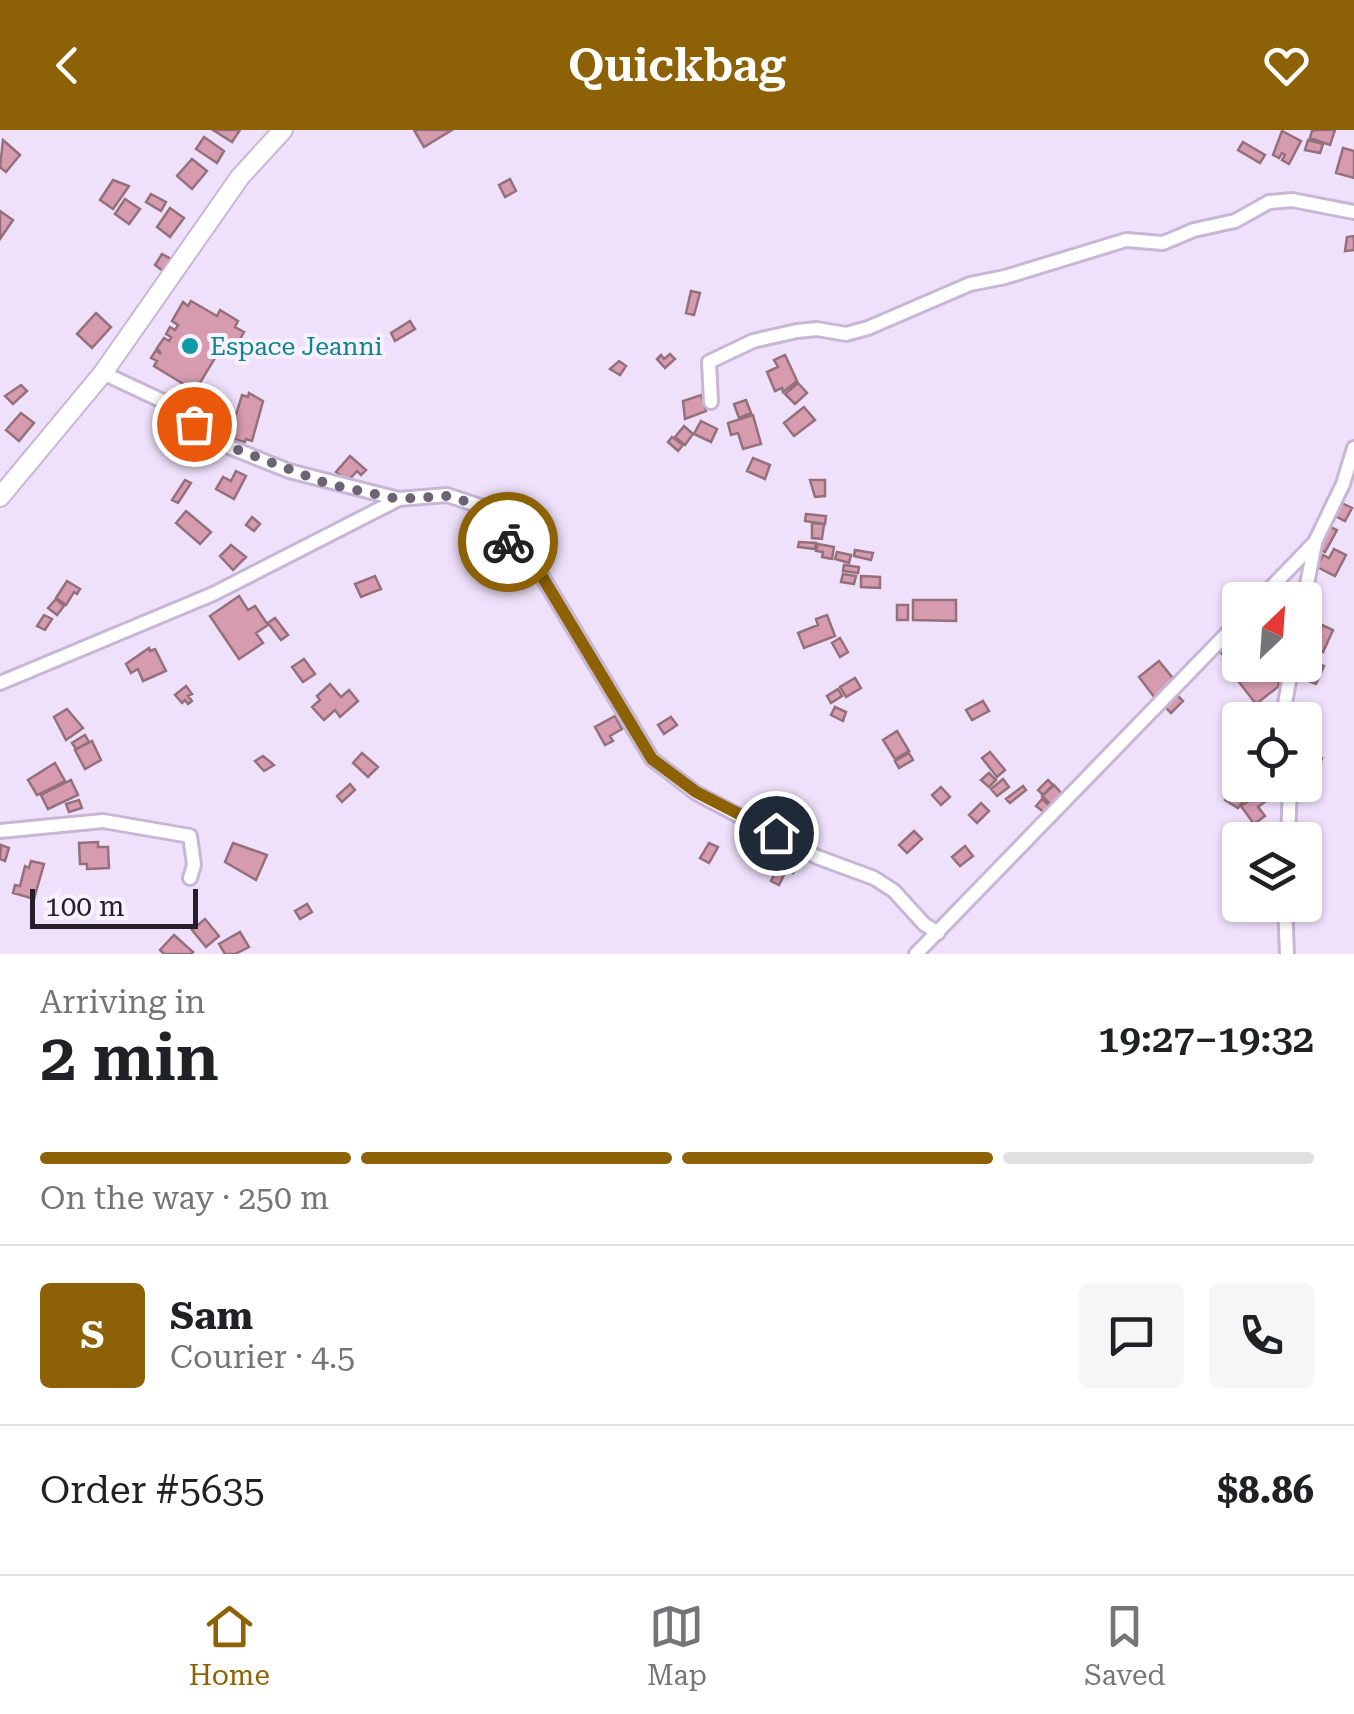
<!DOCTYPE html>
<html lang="en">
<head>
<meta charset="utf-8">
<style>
	body { margin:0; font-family:"Roboto Serif",serif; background:#f6f6f6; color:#202124; height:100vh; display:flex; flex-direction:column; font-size:38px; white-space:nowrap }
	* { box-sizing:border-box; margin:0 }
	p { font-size:32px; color:#757577 }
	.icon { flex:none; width:55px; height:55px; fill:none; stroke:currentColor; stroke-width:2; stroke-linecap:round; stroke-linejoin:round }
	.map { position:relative; height:824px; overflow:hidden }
	.drawer { display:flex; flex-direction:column; background:#fff; flex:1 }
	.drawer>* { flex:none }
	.needle { width:65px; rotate:25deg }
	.buttons { position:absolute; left:1222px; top:452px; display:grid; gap:20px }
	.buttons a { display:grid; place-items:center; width:100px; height:100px; border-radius:10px; background:#fff; box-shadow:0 2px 8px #0004; font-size:50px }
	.scale { position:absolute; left:30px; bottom:25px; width:168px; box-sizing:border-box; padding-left:10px; border:5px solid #261f2b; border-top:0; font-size:28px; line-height:35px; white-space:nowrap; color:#261f2b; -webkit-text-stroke:8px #f8f1ff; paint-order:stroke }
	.pin { position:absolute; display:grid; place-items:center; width:85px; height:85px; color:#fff; margin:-42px; border:5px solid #fff; border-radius:50%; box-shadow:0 2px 10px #0007 }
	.courier { position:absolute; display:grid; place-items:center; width:100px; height:100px; margin:-50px; border:8px solid #8d6106; border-radius:50%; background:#fff; color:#222; box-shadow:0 2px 12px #0007 }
	.head em { font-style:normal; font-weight:600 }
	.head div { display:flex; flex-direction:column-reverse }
	.head { display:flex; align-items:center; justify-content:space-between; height:170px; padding:0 40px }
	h1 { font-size:65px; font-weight:600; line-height:75px }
	.bar { display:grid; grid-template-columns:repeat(4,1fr); gap:15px 10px; align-content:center; height:120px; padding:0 40px }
	.bar i { height:12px; border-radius:8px; background:#e0e0e0 }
	.bar .on { background:#8d6106 }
	.bar p { grid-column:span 4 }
	.line { display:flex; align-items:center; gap:25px; padding:0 40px; border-top:2px solid #e0e0e0 }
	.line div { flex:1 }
	.round { display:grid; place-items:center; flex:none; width:105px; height:105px; border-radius:10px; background:#f6f6f6 }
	header { display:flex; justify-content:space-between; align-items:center; height:130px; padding:0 40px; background:#8d6106; color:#fff; font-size:45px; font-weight:600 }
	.tabs { display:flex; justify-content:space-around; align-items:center; height:140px; border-top:2px solid #e0e0e0; background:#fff; font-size:28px; color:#757577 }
	.tabs a { display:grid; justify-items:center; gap:5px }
	.tabs .on { color:#8d6106 }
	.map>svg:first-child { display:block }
</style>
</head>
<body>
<header><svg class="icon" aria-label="back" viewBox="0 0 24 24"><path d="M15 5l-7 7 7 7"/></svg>Quickbag<svg class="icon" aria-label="heart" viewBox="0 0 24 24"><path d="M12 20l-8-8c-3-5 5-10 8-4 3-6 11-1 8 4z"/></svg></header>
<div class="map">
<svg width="1354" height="824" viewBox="0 0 1354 824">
	<rect width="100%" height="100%" fill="#efe1fb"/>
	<path fill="#d79baf" stroke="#94707b" stroke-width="2.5" d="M 213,0 L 240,0 L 232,12 Z
		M 414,0 L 452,0 L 424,17 Z
		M 1317,0 L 1335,0 L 1330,15 L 1310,8 L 1312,1 Z
		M 1282,1 L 1301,11 L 1289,34 L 1282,30 L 1285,25 L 1282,23 L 1279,28 L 1273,25 Z
		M 204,7 L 224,21 L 217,33 L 196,19 Z
		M 3,10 L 20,25 L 6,42 L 0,37 Z
		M 1308,10 L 1323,14 L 1320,23 L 1305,20 Z
		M 1243,12 L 1265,25 L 1260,33 L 1238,20 Z
		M 1343,18 L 1354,21 L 1354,48 L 1336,43 Z
		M 192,29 L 207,41 L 192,59 L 177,46 Z
		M 510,49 L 516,61 L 505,67 L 499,55 Z
		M 113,50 L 129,56 L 113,79 L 100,70 Z
		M 151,64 L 166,72 L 161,81 L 146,72 Z
		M 125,69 L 140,79 L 129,94 L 115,84 Z
		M 170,78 L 184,88 L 170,107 L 157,97 Z
		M 0,81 L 13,90 L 0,109 Z
		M 1354,106 L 1354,120 L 1345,121 L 1347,107 Z
		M 162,124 L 171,129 L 163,141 L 155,135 Z
		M 691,161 L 700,163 L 694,185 L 686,183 Z
		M 191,171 L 217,186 L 220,180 L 238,191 L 235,197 L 244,202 L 234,220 L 224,213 L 195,261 L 154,236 L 157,231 L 151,228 L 156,220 L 161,224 L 157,218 L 164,208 L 169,211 L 171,207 L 166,204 L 170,197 L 175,200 L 178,195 L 172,191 L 183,172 L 188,176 Z
		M 96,183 L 111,197 L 92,218 L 77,204 Z
		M 410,191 L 415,199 L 395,211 L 391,203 Z
		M 670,224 L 675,229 L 665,238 L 657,229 L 661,225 L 664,229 Z
		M 785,225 L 797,251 L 783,262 L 782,258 L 775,261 L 767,242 L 778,237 L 774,230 Z
		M 619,231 L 626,236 L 620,245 L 610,239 Z
		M 798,253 L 807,263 L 795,274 L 785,264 Z
		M 21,255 L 27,261 L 13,274 L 5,266 Z
		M 249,263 L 263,271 L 252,311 L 246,309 L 245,312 L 229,308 L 242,265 L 248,267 Z
		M 701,265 L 706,281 L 685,289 L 683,271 Z
		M 746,270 L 751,283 L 739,288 L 734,274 Z
		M 804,277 L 815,290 L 794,306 L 784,293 Z
		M 21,283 L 34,293 L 19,311 L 6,300 Z
		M 753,285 L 761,314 L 743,319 L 738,303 L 731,305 L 728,293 Z
		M 211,287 L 223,292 L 217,304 L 206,298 Z
		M 701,291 L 717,299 L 711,312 L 694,304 Z
		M 684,296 L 693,304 L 685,315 L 675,307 Z
		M 672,307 L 683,315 L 678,321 L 668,312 Z
		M 350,326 L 366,340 L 361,345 L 357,341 L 347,352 L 336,342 Z
		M 753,328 L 770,335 L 765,349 L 747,341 Z
		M 236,341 L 246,346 L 234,369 L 216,359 L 223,347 L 231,351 Z
		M 185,350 L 191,353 L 178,373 L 172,370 Z
		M 810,350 L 825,350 L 825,366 L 815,367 Z
		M 1342,373 L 1352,378 L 1345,391 L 1335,386 Z
		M 186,381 L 211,402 L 200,414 L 176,393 Z
		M 806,384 L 826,386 L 825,394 L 805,391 Z
		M 252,387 L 260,394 L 254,401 L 246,395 Z
		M 812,393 L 824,394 L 822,409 L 812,408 Z
		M 1328,396 L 1337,400 L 1325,422 L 1317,418 Z
		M 799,412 L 816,413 L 815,419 L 798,417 Z
		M 818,414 L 834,417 L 832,429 L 822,427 L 823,422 L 816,421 Z
		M 231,415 L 246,427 L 233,440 L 220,426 Z
		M 1334,419 L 1346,425 L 1335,446 L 1317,437 L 1323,425 L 1329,428 Z
		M 855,420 L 873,423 L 871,430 L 854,426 Z
		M 837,422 L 851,425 L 849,433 L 835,429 Z
		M 844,435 L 859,437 L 858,443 L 843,441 Z
		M 843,444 L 856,446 L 854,454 L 841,452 Z
		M 375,446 L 381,459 L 361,467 L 355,454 Z
		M 861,446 L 880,447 L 880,458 L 861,457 Z
		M 67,451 L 80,459 L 77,464 L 74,462 L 66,475 L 56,468 Z
		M 239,466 L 248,480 L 255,476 L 268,495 L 256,503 L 263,513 L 239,529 L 210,486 Z
		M 56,469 L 64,476 L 57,485 L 48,478 Z
		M 913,470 L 956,470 L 956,491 L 913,490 Z
		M 897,475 L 908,475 L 908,490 L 897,490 Z
		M 44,485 L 52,489 L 45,500 L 37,496 Z
		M 827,485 L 835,506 L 804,518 L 798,503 L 818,495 L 816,489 Z
		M 275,488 L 288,505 L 281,510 L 268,493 Z
		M 1322,495 L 1333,500 L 1323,522 L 1306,514 L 1311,504 L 1316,507 Z
		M 840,508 L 848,522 L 840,527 L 832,513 Z
		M 1226,512 L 1236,522 L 1228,530 L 1218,520 Z
		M 149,518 L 150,521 L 155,519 L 166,541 L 143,551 L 138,539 L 131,543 L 126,534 Z
		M 1240,522 L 1240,535 L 1266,535 L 1278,550 L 1279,556 L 1256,574 L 1225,534 Z
		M 304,529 L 315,544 L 303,552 L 292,537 Z
		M 1159,531 L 1176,552 L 1155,568 L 1139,547 Z
		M 1313,532 L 1324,536 L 1316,554 L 1301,548 L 1304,539 L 1310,541 Z
		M 855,548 L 861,558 L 846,567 L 840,557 Z
		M 330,554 L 341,567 L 349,560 L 358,571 L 340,587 L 335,580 L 324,590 L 312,577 L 320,570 L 317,566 Z
		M 186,556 L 192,564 L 188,566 L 192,571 L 188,574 L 185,570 L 182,573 L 175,565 Z
		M 838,559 L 842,566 L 831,573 L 827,566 Z
		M 1177,565 L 1183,571 L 1171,583 L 1165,577 Z
		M 983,571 L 989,581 L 972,590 L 966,580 Z
		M 835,577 L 846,582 L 843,591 L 831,585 Z
		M 67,579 L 83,598 L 66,610 L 54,587 Z
		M 615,586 L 622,599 L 610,606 L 613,611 L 605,615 L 595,597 Z
		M 671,587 L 677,595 L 664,604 L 658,595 Z
		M 897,601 L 909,621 L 895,629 L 883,610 Z
		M 85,605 L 89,612 L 76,619 L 72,613 Z
		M 92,611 L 101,630 L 85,639 L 75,620 Z
		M 990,622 L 1005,640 L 997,647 L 982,628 Z
		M 362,623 L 378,637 L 368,647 L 353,633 Z
		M 909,623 L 913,630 L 899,638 L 895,631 Z
		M 1308,623 L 1322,628 L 1318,640 L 1305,635 Z
		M 263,626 L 274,635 L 264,641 L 255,631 Z
		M 55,633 L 65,651 L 37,665 L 28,650 Z
		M 989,643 L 996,650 L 989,657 L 981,650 Z
		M 1003,649 L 1009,657 L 997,666 L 991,659 Z
		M 71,650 L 78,665 L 48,679 L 41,665 Z
		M 1048,650 L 1053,655 L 1043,665 L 1038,660 Z
		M 350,654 L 355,660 L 342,672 L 337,666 Z
		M 1054,655 L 1062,664 L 1051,675 L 1042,666 Z
		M 1253,655 L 1267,655 L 1274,665 L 1258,677 L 1265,686 L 1254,694 L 1241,676 L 1249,671 L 1242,663 Z
		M 1023,656 L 1026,660 L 1010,673 L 1006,669 Z
		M 941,657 L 950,667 L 941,675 L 932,665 Z
		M 1230,663 L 1243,671 L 1238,678 L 1225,670 Z
		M 1042,669 L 1050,676 L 1045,683 L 1036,676 Z
		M 79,670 L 82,678 L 69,682 L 66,674 Z
		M 981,673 L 989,681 L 977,693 L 969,685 Z
		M 914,701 L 922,709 L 907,723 L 899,715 Z
		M 98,712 L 98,717 L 108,717 L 109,738 L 87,739 L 87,734 L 80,734 L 79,713 Z
		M 233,713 L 267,725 L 256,750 L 225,732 Z
		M 709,713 L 718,717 L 709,733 L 700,728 Z
		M 1,715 L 9,718 L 5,731 L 0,729 Z
		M 965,716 L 973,726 L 960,736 L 952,727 Z
		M 783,723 L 799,730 L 793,743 L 777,735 Z
		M 31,731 L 44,734 L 34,769 L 13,763 L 15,755 L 20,756 L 25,736 L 29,738 Z
		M 778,737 L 786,741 L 779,755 L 771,751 Z
		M 307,774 L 312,782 L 300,789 L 295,781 Z
		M 205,789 L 219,806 L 206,817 L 192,800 Z
		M 240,802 L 249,817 L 235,824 L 225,824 L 219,814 Z
		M 174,805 L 193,822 L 191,824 L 164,824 L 160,820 Z"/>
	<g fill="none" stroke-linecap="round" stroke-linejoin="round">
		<defs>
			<path id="street" d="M 103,243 L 167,273 L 187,287 L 199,305 L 289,341 L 399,369
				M 711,272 L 709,232 L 753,211 L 797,201 L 817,199 L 846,204 L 868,198 L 970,154 L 1005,147 L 1126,110 L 1163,113 L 1194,100 L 1235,91 L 1269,72 L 1292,70 L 1354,82
				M 1259,470 L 1315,412 L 1343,354 L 1354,318
				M 1304,470 L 1315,413
				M 0,553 L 213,464 L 399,369 L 447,365 L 489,379 C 498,402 503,415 529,419 L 540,443 L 652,629 L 696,663 L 817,727 L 874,748 L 894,761 L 924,794 L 938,803
				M 1282,590 L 1292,535
				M 0,701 L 103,691 L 190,706 L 194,735 L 190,748
				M 1288,710 L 1290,655
				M 1285,775 L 1287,824
				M 916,824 L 1240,490"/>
			<path id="secondary" d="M 0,367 L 103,243 L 240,47 L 283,0"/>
		</defs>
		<use href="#street" stroke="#c7b6d6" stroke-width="18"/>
		<use href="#secondary" stroke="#c7b6d6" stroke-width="22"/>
		<use href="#street" stroke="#fff" stroke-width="12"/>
		<use href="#secondary" stroke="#fff" stroke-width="18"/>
	</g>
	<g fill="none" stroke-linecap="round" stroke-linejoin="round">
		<path stroke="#6c6374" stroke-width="10" stroke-dasharray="0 18" d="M 194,294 L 199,305 L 328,354 L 398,369 L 447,366 L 489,378 L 500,408 L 508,412"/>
		<path stroke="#8d6106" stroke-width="12" d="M 508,412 L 529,419 L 540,443 L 652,629 L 696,662 L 776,703"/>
	</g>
	<circle fill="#0f9aa8" stroke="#f8f1ff" stroke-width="4" cx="190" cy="216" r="10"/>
	<g text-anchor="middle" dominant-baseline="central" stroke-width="8" stroke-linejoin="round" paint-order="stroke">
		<g font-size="25" fill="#0d838f" stroke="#f8f1ff" text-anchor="start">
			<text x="210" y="216">Espace Jeanni</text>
		</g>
	</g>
</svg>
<div class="buttons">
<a><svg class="needle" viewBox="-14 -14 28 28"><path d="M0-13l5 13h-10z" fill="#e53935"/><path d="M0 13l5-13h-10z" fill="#757577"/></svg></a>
<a><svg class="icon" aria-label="locate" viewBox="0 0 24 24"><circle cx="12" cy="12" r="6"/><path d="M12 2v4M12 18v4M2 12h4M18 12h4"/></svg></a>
<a><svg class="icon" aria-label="layers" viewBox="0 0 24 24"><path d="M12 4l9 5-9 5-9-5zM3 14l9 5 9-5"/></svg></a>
</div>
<div class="scale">100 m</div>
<div class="pin" style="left:194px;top:294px;background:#ea580c"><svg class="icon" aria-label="bag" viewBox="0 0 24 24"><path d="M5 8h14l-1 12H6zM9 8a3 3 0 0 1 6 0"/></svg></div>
<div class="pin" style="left:776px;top:703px;background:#1f2937"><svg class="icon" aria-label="home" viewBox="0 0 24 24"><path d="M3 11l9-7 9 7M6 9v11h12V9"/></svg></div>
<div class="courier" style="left:508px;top:412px"><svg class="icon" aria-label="bike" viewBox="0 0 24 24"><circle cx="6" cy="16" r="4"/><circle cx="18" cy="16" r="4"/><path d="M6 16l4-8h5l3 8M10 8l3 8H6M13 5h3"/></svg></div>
</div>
<section class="drawer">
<div class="head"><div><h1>2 min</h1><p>Arriving in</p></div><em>19:27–19:32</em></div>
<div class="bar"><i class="on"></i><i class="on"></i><i class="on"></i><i></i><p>On the way · 250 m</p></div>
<div class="line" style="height:180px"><b class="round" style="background:#8d6106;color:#fff">S</b><div><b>Sam</b><p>Courier · 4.5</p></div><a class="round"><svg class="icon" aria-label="chat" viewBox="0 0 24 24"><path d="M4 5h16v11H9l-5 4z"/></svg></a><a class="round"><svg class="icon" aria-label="phone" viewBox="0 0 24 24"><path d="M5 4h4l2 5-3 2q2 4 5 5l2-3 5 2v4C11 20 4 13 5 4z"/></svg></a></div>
<div class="line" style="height:130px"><div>Order #5635</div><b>$8.86</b></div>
</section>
<nav class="tabs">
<a class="on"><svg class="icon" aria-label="home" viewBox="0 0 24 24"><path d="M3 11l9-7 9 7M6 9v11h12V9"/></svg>Home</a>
<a><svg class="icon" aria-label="map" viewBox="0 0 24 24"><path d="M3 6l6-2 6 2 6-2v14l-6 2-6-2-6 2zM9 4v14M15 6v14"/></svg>Map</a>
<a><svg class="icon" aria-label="saved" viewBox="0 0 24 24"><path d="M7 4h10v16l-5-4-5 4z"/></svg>Saved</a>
</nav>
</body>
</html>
